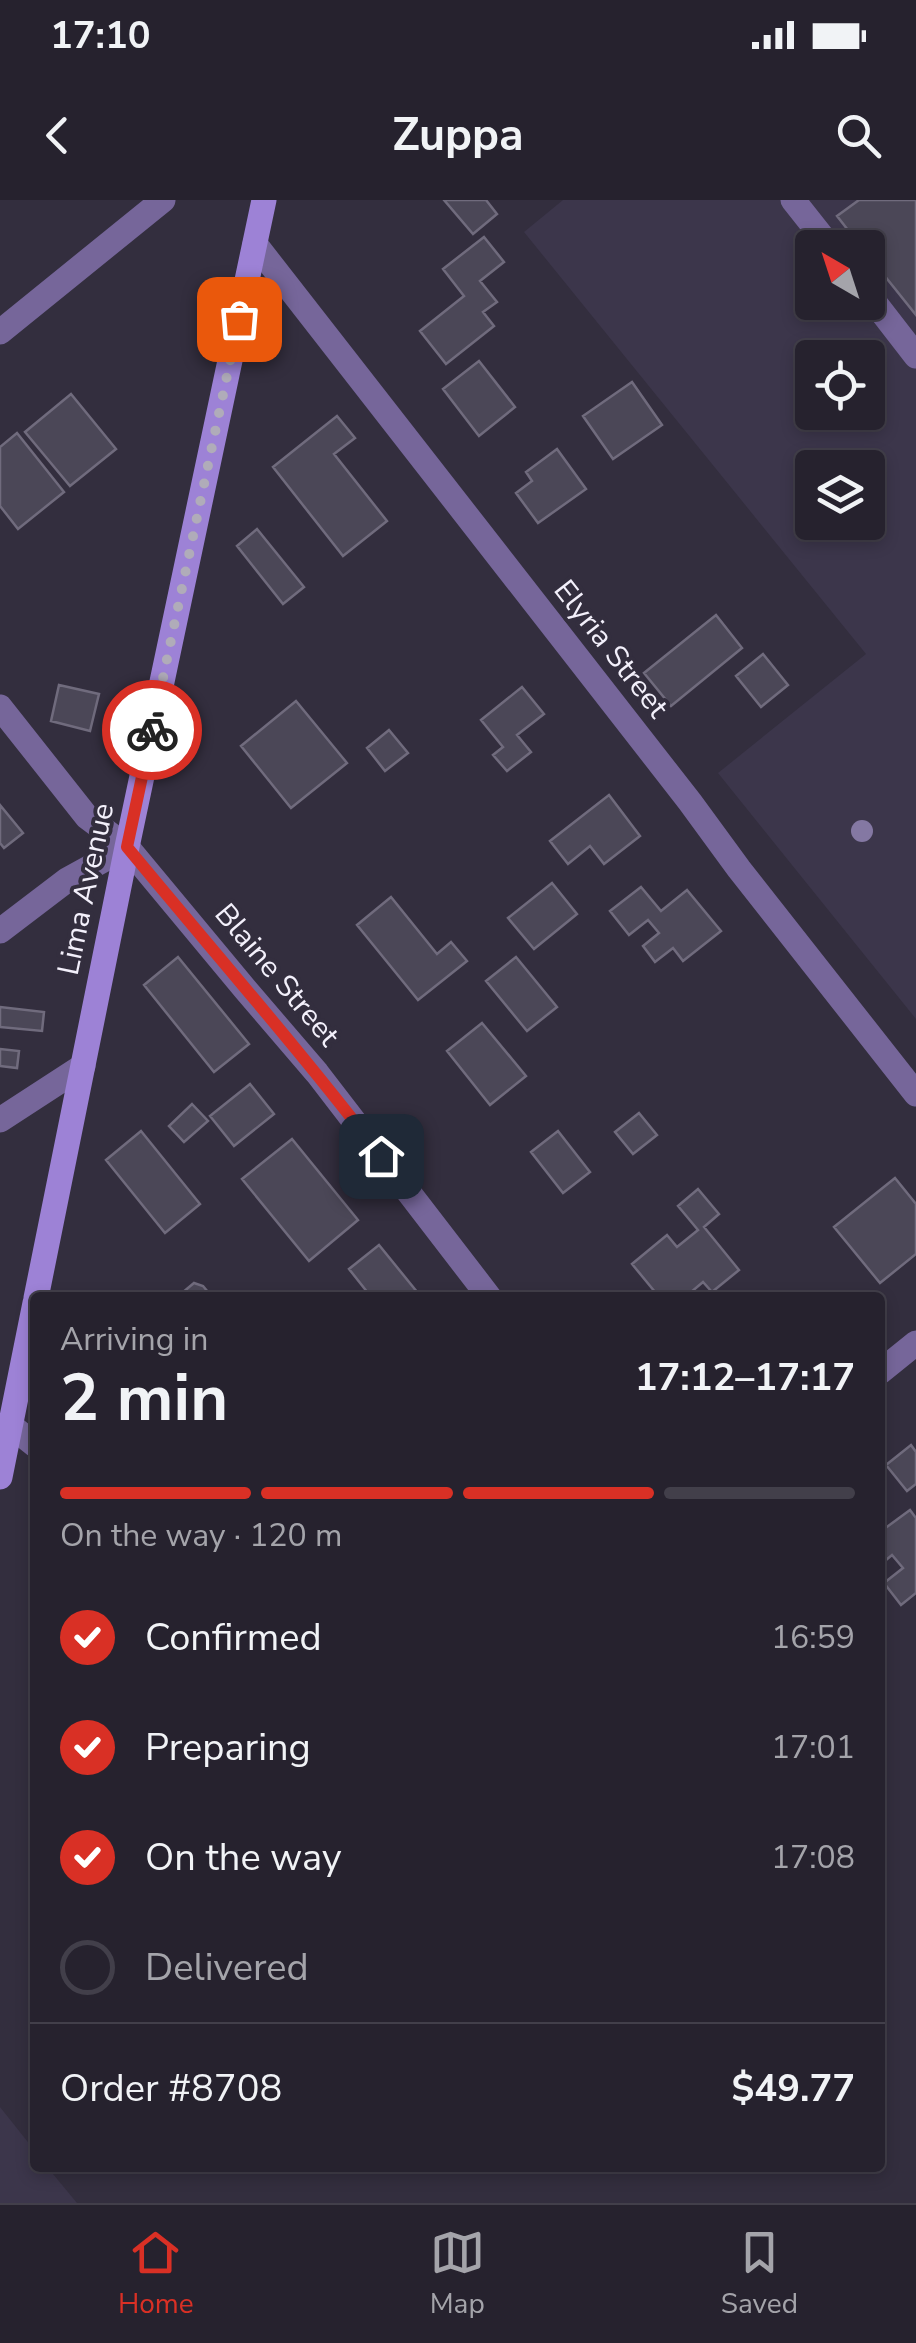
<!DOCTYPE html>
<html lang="en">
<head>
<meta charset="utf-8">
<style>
	body { margin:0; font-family:"Nunito Sans",sans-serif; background:#322f3a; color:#f1f3f6; height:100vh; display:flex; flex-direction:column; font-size:38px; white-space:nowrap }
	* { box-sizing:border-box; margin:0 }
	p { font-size:32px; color:#a4a4aa }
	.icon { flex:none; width:55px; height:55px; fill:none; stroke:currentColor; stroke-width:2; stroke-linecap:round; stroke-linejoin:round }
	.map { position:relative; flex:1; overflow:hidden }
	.side { position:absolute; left:30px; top:1092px; width:855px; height:880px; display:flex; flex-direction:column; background:#26222e; border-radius:10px; box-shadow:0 5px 15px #0003,0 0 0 2px #423f4a }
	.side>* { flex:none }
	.needle { width:65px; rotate:321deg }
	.tools { position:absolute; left:795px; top:30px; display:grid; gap:20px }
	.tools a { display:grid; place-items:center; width:90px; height:90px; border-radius:10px; background:#26222e; box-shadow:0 5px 15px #0003,0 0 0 2px #423f4a; font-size:50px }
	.pin { position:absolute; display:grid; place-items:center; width:85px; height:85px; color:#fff; margin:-42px; border-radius:20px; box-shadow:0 5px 15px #0006 }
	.courier { position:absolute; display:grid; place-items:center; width:100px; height:100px; margin:-50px; border:8px solid #d93025; border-radius:50%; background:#fff; color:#222; box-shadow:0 2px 12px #0007 }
	.head em { font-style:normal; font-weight:700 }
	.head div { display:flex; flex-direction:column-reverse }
	.head { display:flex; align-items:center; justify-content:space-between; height:170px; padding:0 30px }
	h1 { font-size:65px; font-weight:700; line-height:75px }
	.bar { display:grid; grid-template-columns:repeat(4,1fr); gap:15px 10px; align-content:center; height:120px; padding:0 30px }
	.bar i { height:12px; border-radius:8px; background:#423f4a }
	.bar .current { background:#d93025 }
	.bar p { grid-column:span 4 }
	.line { display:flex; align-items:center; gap:25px; padding:0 30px; border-top:2px solid #423f4a }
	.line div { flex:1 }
	ol { padding:0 30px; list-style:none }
	li { display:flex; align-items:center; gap:30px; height:110px }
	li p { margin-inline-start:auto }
	li .icon { padding:10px; border-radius:50%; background:#d93025; color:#fff; stroke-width:4 }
	li:last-child { color:#a4a4aa }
	li i { width:55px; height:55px; border:5px solid #423f4a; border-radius:50% }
	.status { display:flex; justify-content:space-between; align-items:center; height:70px; padding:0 50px; background:#26222e; direction:ltr }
	.status svg { height:28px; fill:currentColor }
	header { display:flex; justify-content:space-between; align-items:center; height:130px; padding:0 30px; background:#26222e; font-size:45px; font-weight:700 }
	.dock { display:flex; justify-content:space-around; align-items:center; height:140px; border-top:2px solid #423f4a; background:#26222e; font-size:28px; color:#a4a4aa }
	.dock a { display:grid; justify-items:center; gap:5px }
	.dock .current { color:#d93025 }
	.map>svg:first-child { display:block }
</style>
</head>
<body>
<div class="status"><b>17:10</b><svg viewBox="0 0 49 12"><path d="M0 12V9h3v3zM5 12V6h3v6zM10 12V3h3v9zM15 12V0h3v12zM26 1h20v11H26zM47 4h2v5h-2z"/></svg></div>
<header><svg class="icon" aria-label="back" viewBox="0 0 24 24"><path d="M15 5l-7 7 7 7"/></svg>Zuppa<svg class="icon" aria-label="search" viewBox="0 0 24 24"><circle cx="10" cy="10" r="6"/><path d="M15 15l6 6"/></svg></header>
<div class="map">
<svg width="916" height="2003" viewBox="0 0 916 2003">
	<rect width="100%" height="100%" fill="#332e3e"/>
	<path fill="#3c364b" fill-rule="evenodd" d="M 563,0 L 916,0 L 916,819 L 718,573 L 866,454 L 524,32 ZM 812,48 L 868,48 L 868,102 L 812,102 ZM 812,158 L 868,158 L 868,212 L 812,212 ZM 812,268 L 868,268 L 868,322 L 812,322 Z
		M 0,1907 L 35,1951 L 35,1968 L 48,1968 L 77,2003 L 0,2003 Z"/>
	<path fill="#4b4757" stroke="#706b7d" stroke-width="2.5" d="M 444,0 L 486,0 L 497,14 L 473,34 Z
		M 859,0 L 916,0 L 916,115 L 868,55 L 868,48 L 862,48 L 837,16 Z
		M 484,37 L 504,62 L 480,81 L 497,102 L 483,112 L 494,126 L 446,164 L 420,131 L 464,96 L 443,69 Z
		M 479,161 L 515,207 L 479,236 L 443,189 Z
		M 632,182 L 662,225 L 613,259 L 583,216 Z
		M 71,194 L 116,249 L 70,286 L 25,232 Z
		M 337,216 L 355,238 L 334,254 L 387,321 L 343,356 L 273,267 Z
		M 17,233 L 64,292 L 18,329 L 0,306 L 0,247 Z
		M 557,249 L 586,289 L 538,323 L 516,293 L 532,281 L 526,272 Z
		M 257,329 L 304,387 L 283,404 L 237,346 Z
		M 716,415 L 742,448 L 671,506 L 644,473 Z
		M 763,454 L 788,485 L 761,507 L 736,476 Z
		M 59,485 L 99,494 L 90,531 L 51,521 Z
		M 522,487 L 544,514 L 517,535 L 531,552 L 507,571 L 493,555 L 503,547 L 481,520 Z
		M 296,501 L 347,563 L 291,608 L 241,546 Z
		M 389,530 L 408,553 L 385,571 L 367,548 Z
		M 609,595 L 640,636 L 604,664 L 590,646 L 568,664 L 550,641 Z
		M 0,605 L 23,633 L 4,648 L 0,643 Z
		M 552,683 L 577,714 L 534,749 L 508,718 Z
		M 641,687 L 661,711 L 687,690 L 721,731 L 683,761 L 673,748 L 655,762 L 643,746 L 659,733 L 648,720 L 629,735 L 610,711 Z
		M 391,697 L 437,754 L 451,742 L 467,761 L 418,800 L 357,725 Z
		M 178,757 L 249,844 L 214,872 L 144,785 Z
		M 516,757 L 557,807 L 527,831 L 486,781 Z
		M 0,807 L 44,812 L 42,831 L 0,827 Z
		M 482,823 L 526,876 L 490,905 L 447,851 Z
		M 0,849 L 19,851 L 17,868 L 0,866 Z
		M 250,884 L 274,914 L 234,946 L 210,916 Z
		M 192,904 L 208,921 L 184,942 L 169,926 Z
		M 639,913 L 657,935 L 633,954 L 615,932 Z
		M 141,931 L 200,1004 L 165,1033 L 106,960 Z
		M 558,931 L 590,972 L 563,993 L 531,952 Z
		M 292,939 L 358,1020 L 309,1061 L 242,979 Z
		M 895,978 L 916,1004 L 916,1054 L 880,1083 L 834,1027 Z
		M 698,989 L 719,1014 L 704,1027 L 739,1070 L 712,1092 L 703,1082 L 684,1098 L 660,1098 L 632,1064 L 667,1035 L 677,1047 L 698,1030 L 678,1006 Z
		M 379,1045 L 422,1098 L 372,1098 L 349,1069 Z
		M 194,1083 L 203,1086 L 213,1098 L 176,1098 Z
		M 911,1245 L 916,1252 L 916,1284 L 907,1291 L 886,1265 Z
		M 910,1310 L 916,1318 L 916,1393 L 901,1405 L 884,1383 L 903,1368 L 892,1355 L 880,1365 L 880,1332 Z"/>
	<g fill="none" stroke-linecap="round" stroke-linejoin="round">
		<path stroke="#76669a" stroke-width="25" d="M 793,0 L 831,48
			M 255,44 L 690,602 L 739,669 L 916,894
			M 868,94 L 916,156
			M 0,132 L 163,0
			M 0,507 L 87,617 L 127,647 L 245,789 L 317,873 L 490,1098
			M 0,731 L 67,680 L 127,647
			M 0,920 L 83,866
			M 880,1172 L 916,1143
			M 0,1234 L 10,1225 L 35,1245"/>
		<path stroke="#9d82d6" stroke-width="25" d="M 36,1098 L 127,647 L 264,0
			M 0,1277 L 35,1103"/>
	</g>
	<circle fill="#8478a3" cx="862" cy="631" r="11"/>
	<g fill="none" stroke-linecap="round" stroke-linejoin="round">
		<path stroke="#b0acb9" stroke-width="10" stroke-dasharray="0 18" d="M 152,530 L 239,119"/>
		<path stroke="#d93025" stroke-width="12" d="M 152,530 L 127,647 C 212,750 300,850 381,956"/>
	</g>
	<g text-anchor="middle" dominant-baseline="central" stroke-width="8" stroke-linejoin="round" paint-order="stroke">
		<g font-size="30" fill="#f3f0fb" stroke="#332e3e">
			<text transform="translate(611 449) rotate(52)">Elyria Street</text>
			<text transform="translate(86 689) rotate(-78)">Lima Avenue</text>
			<text transform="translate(277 775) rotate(50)">Blaine Street</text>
		</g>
	</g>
</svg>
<div class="tools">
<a><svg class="needle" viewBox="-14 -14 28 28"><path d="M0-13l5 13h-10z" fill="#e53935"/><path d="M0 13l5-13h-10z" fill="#a4a4aa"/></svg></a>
<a><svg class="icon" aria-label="locate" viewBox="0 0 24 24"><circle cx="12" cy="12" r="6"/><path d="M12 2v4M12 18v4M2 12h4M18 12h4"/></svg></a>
<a><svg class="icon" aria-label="layers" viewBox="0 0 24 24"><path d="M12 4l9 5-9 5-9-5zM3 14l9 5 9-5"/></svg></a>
</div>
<div class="pin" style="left:239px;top:119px;background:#ea580c"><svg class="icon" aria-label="bag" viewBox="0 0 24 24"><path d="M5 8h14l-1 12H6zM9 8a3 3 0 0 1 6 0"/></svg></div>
<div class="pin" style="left:381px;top:956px;background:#1f2937"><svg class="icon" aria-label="home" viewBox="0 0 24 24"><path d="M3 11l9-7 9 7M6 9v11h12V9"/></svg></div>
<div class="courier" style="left:152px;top:530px"><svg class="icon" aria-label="bike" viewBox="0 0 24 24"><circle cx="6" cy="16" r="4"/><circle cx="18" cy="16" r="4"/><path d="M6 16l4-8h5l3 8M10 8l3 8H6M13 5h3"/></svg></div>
<section class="side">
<div class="head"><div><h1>2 min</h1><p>Arriving in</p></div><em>17:12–17:17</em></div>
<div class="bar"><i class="current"></i><i class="current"></i><i class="current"></i><i></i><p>On the way · 120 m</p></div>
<ol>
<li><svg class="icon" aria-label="check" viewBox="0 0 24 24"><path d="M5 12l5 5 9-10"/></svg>Confirmed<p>16:59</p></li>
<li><svg class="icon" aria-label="check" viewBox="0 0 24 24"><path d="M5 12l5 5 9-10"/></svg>Preparing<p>17:01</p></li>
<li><svg class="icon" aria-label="check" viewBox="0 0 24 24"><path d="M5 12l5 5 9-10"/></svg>On the way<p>17:08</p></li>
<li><i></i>Delivered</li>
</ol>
<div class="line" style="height:130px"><div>Order #8708</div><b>$49.77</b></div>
</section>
</div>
<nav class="dock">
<a class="current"><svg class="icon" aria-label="home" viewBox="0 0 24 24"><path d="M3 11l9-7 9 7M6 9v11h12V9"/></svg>Home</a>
<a><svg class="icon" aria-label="map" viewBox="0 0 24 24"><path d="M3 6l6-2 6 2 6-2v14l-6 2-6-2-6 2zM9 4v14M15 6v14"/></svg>Map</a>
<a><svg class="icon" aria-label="saved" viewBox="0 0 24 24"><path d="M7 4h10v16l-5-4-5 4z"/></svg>Saved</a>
</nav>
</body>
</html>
